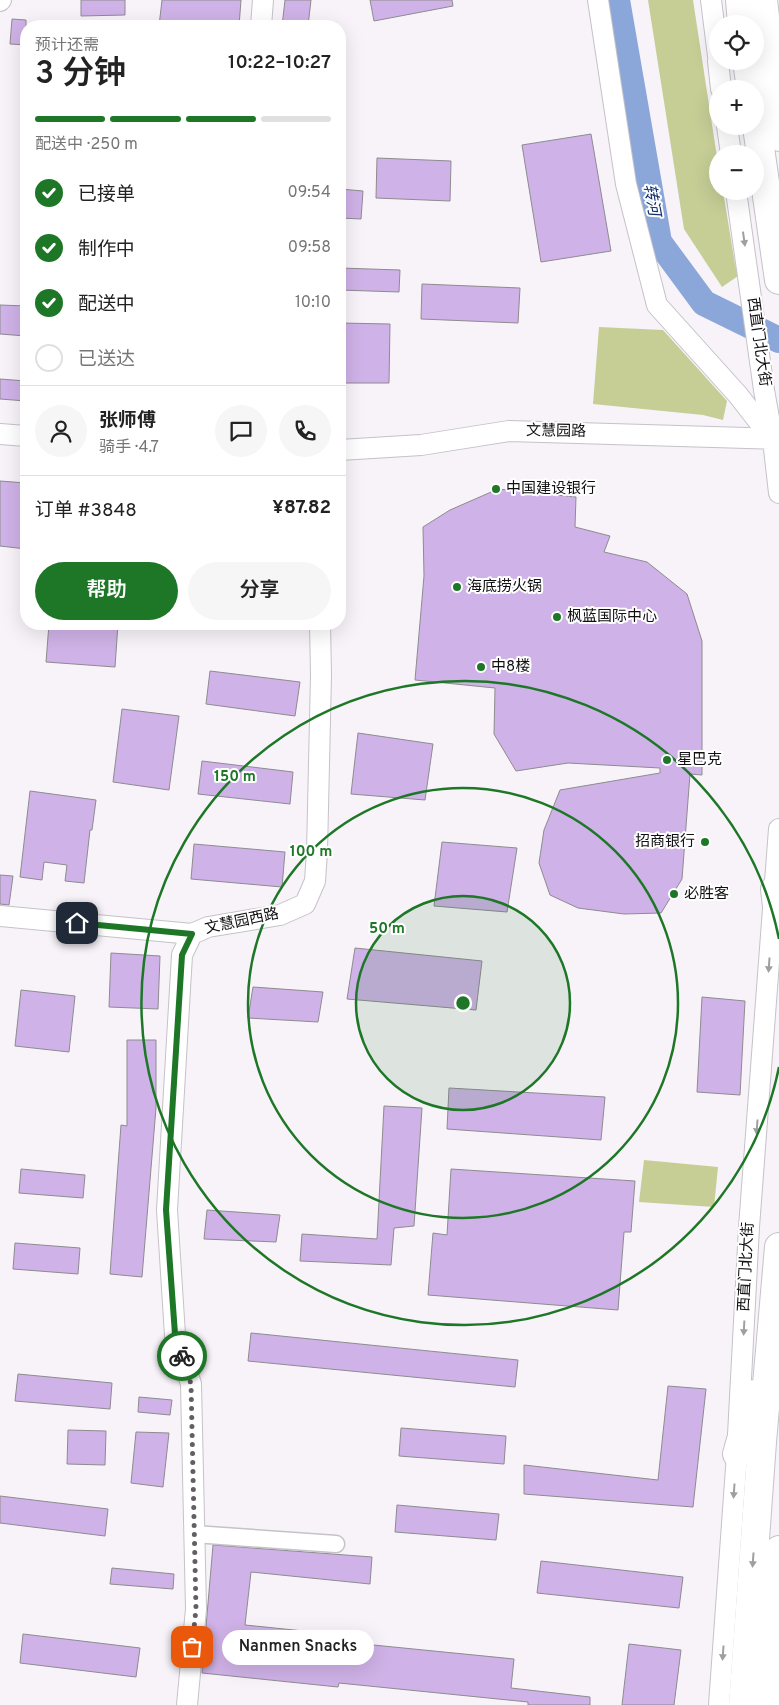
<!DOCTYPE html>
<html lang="zh">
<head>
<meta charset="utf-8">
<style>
	body { margin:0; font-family:Overpass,"Noto Sans SC",sans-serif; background:#f6f6f6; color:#222; height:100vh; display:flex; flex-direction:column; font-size:19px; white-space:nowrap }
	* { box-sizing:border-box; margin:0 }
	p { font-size:16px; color:#767676 }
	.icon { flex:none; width:28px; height:28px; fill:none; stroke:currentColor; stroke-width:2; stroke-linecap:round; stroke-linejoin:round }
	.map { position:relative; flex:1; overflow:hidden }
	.side { position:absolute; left:20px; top:20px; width:326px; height:610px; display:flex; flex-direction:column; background:#fff; border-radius:20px; box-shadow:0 5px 20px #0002 }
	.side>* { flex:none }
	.buttons { position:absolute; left:709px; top:15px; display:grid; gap:10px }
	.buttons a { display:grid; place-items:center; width:55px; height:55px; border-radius:50%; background:#fff; box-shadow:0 5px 20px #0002; font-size:25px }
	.pin { position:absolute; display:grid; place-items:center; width:42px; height:42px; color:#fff; margin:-21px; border-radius:10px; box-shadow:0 2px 8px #0006 }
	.courier { position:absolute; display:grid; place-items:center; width:50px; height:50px; margin:-25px; border:4px solid #1d7726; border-radius:50%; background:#fff; color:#222; box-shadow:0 1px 6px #0007 }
	.bubble { position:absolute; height:35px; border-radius:18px; background:#fff; box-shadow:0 5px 20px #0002; font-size:16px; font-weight:600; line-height:35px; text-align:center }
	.headline em { font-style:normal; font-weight:600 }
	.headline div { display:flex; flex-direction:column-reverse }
	.headline { display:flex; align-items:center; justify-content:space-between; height:85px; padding:0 15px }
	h1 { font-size:32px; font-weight:600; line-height:38px }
	.bar { display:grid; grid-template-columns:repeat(4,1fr); gap:8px 5px; align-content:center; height:60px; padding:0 15px }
	.bar i { height:6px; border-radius:4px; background:#e0e0e0 }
	.bar .on { background:#1d7726 }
	.bar p { grid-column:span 4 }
	.line { display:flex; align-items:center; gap:12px; padding:0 15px; border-top:1px solid #e0e0e0 }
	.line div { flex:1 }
	.round { display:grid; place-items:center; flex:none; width:52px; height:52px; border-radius:26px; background:#f6f6f6 }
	ol { padding:0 15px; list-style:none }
	li { display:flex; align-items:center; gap:15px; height:55px }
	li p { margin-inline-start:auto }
	li .icon { padding:5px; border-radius:50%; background:#1d7726; color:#fff; stroke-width:4 }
	li:last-child { color:#767676 }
	li i { width:28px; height:28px; border:2px solid #e0e0e0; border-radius:50% }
	.button { display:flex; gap:10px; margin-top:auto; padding:10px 15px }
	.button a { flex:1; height:58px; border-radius:30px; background:#1d7726; color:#fff; font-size:20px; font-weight:600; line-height:58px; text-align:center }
	.button a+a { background:#f6f6f6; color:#222 }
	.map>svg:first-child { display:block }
</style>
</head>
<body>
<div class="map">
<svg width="779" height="1705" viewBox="0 0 779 1705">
	<rect width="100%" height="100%" fill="#f7f3f9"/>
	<path fill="#c6ce96" d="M 648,0 L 693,0 L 717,157 L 718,191 L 723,191 L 735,264 L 738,276 L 722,287 L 684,229 Z
		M 599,327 L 663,330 L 727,401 L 723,420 L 703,415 L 593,404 Z
		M 644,1160 L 718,1167 L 714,1207 L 639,1202 Z"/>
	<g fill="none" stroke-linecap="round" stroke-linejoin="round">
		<path stroke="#8ba7d9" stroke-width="26" d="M 617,0 L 659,242 L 704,303 L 779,340"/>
	</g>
	<path fill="#cfb2e7" stroke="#8e8b90" d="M 81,0 L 125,0 L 125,15 L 81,16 Z
		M 162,0 L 241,0 L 239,26 L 159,26 Z
		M 285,0 L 311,0 L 308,26 L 282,26 Z
		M 370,0 L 452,0 L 453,6 L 374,21 Z
		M 12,19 L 26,20 L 26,45 L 10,44 Z
		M 591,134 L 611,251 L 541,262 L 522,145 Z
		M 377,158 L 451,161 L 450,201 L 376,198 Z
		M 340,189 L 363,191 L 361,219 L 340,218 Z
		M 340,268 L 400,270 L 399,292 L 340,290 Z
		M 422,284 L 520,288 L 518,323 L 421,319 Z
		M 0,305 L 26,306 L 26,336 L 0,334 Z
		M 340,323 L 390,324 L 389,383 L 340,383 Z
		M 0,379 L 26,381 L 26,401 L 0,399 Z
		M 0,481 L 26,483 L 26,549 L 0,546 Z
		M 498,489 L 576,497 L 575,527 L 610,536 L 604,552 L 647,562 L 687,594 L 702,641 L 702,775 L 690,774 L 682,879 L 661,913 L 624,914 L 578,908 L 550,895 L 539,863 L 544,830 L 560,790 L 660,773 L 660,768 L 568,763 L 516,771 L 494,734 L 495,688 L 415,680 L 424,576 L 423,527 L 450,510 Z
		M 49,624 L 118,624 L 115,667 L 46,662 Z
		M 210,671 L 300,682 L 295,716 L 206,704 Z
		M 122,709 L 179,716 L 169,790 L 113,782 Z
		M 358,733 L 433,744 L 425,800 L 351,794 Z
		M 202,761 L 293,772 L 290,804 L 198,794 Z
		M 30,791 L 96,800 L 92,830 L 90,830 L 84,883 L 65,881 L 67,865 L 44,862 L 42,880 L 20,877 Z
		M 442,842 L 517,848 L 507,912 L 434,906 Z
		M 194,844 L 285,852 L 282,887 L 191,879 Z
		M 0,875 L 13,876 L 9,905 L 0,904 Z
		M 355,948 L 482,961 L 476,1010 L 347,999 Z
		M 111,953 L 160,956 L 158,1009 L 109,1007 Z
		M 253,987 L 323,992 L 318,1022 L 248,1018 Z
		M 21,990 L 75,996 L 69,1052 L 15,1046 Z
		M 702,997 L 745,1001 L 740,1095 L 697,1092 Z
		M 127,1040 L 156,1040 L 156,1108 L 142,1277 L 110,1274 L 121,1125 L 127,1126 Z
		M 449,1088 L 605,1097 L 601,1140 L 447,1129 Z
		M 384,1106 L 422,1108 L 414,1226 L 394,1228 L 391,1265 L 300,1261 L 302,1234 L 377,1239 Z
		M 21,1169 L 85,1175 L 83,1198 L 19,1193 Z
		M 451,1169 L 635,1181 L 631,1232 L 624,1232 L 618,1310 L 428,1295 L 433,1233 L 447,1235 Z
		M 207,1210 L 280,1215 L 276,1242 L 204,1239 Z
		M 15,1243 L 80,1248 L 78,1274 L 13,1269 Z
		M 251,1333 L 518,1360 L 515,1387 L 248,1361 Z
		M 18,1374 L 112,1383 L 110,1409 L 15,1401 Z
		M 668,1386 L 706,1389 L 693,1507 L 524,1494 L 524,1465 L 658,1480 Z
		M 139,1397 L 172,1400 L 170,1415 L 138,1412 Z
		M 401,1428 L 506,1436 L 504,1464 L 399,1456 Z
		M 68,1430 L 106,1431 L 105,1465 L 67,1464 Z
		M 136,1432 L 169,1433 L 163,1487 L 131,1483 Z
		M 0,1496 L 108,1509 L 105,1536 L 0,1523 Z
		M 397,1505 L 499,1514 L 496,1540 L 395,1532 Z
		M 213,1545 L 372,1557 L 370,1584 L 251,1572 L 245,1625 L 343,1635 L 343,1642 L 514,1659 L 511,1688 L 590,1697 L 590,1705 L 528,1705 L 528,1702 L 339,1683 L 338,1687 L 202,1673 Z
		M 541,1561 L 683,1577 L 679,1608 L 537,1593 Z
		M 112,1568 L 174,1574 L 173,1589 L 110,1584 Z
		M 23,1634 L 140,1648 L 136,1677 L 20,1663 Z
		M 629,1644 L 681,1650 L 674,1705 L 622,1705 Z"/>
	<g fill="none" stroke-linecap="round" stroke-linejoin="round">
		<defs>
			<path id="minor" d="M 194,1534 L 336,1544"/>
			<path id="tertiary" d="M 598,0 L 626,184 L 657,305 L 738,395 L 773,440
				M 711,0 L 718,56
				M 0,1 L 1,0
				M 261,26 L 263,0
				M 718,61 L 721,89
				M 727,126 L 731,154
				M 736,191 L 764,390 L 773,440 L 779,493
				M 0,434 L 26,436
				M 340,450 L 421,445 L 509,431 L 779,439
				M 0,916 L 192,934
				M 187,1705 L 196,1609 L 191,1384 L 175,1335 L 167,1210 L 182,955 L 192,934 L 208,927 L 280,915 L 305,904 L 315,881 L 317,852 L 321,675 L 320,624
				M 719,1705 L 737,1454 L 749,1227 L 779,829"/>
			<path id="trunk" d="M 740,0 L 742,24
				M 763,0 L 779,137
				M 747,61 L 751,89
				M 755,113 L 779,280
				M 775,889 L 779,924
				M 737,1454 L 754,1394
				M 743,1705 L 762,1442 L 779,1247
				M 770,1705 L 779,1550"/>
		</defs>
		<use href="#minor" stroke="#c5c2c8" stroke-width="19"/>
		<use href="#tertiary" stroke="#c5c2c8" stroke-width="22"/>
		<use href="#trunk" stroke="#c5c2c8" stroke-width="30"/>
		<use href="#minor" stroke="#fff" stroke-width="16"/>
		<use href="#tertiary" stroke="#fff" stroke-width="20"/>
		<use href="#trunk" stroke="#fff" stroke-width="28"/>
	</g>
	<defs><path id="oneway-solid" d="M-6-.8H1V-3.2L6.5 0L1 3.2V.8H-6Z" transform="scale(1.25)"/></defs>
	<g fill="#9f9fa0">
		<use href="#oneway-solid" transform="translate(744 239) rotate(82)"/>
		<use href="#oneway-solid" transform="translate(769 965) rotate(94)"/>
		<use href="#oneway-solid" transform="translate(757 1127) rotate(94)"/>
		<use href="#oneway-solid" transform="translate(744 1328) rotate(93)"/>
		<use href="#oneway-solid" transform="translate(734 1491) rotate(94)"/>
		<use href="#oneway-solid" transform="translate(753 1560) rotate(94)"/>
		<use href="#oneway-solid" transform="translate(723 1653) rotate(94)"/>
	</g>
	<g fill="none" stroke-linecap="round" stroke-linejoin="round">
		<path stroke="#615f62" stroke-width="5" stroke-dasharray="0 9" d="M 182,1356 L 191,1384 L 196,1609 L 192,1647"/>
		<path stroke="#1d7726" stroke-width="6" d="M 77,923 L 192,934 L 182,955 L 166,1210 L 175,1334 L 182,1356"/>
	</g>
	<circle cx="463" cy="1003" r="107" fill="#1d7726" fill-opacity=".12"/>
	<g fill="none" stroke="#1d7726" stroke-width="2.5">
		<circle cx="463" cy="1003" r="107"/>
		<circle cx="463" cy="1003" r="215"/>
		<path d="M779 1067A322 322 0 1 1 779 939"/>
	</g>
	<g fill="#1d7726" stroke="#fff" stroke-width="2">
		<circle cx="496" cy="489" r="5"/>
		<circle cx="457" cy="587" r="5"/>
		<circle cx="557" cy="617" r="5"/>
		<circle cx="481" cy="667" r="5"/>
		<circle cx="667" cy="760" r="5"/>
		<circle cx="705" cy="842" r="5"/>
		<circle cx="674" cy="894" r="5"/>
	</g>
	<g text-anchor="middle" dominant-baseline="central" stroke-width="4" stroke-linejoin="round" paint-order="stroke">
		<g font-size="15" fill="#100f11" stroke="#fff">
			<text transform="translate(758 342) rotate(82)">西直门北大街</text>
			<text transform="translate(556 432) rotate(1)">文慧园路</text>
			<text transform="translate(242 922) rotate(-12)">文慧园西路</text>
			<text transform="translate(747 1267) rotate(-87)">西直门北大街</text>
		</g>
		<g font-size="15" fill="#100f11" stroke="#fff" text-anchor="start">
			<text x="506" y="489">中国建设银行</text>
			<text x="467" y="587">海底捞火锅</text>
			<text x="567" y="617">枫蓝国际中心</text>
			<text x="491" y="667">中8楼</text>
			<text x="677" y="760">星巴克</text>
			<text x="695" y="842" text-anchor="end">招商银行</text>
			<text x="684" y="894">必胜客</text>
		</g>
		<g font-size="16" font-style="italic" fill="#112e6a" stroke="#fff">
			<text transform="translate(651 200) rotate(80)">转河</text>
		</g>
	</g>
	<circle cx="463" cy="1003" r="8" fill="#1d7726" stroke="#fff" stroke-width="2.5"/>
	<g font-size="15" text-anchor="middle" font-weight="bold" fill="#1d7726" stroke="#fff" stroke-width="4" stroke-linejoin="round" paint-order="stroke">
		<text x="235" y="781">150 m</text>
		<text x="311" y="856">100 m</text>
		<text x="387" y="933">50 m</text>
	</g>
</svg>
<div class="buttons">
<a><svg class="icon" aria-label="locate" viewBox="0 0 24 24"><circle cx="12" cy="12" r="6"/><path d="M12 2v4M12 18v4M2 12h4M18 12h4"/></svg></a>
<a>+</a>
<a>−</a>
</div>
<div class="pin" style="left:192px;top:1647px;background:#ea580c"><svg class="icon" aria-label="bag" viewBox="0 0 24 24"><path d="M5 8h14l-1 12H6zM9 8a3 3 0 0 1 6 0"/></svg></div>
<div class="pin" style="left:77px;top:923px;background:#1f2937"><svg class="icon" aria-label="home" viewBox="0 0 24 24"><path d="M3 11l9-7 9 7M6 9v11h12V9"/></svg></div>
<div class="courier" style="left:182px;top:1356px"><svg class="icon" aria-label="bike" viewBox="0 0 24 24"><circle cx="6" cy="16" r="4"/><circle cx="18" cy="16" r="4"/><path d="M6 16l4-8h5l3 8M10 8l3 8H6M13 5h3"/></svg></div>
<div class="bubble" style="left:222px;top:1630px;width:152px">Nanmen Snacks</div>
<section class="side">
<div class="headline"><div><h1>3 分钟</h1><p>预计还需</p></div><em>10:22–10:27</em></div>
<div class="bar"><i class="on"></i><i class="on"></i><i class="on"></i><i></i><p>配送中 · 250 m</p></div>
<ol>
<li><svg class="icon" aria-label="check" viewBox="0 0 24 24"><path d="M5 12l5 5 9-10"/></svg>已接单<p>09:54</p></li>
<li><svg class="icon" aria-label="check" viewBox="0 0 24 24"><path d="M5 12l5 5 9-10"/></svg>制作中<p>09:58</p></li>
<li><svg class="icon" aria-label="check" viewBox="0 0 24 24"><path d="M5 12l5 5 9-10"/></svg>配送中<p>10:10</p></li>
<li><i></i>已送达</li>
</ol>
<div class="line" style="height:90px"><a class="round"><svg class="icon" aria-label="person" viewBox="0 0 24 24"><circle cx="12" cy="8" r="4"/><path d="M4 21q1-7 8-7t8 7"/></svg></a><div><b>张师傅</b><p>骑手 · 4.7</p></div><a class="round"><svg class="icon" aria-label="chat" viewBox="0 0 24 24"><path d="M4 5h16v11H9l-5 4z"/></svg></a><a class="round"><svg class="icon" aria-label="phone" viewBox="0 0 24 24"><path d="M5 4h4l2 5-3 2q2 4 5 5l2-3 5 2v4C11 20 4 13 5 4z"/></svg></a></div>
<div class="line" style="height:65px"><div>订单 #3848</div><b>¥87.82</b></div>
<div class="button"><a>帮助</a><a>分享</a></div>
</section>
</div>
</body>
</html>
